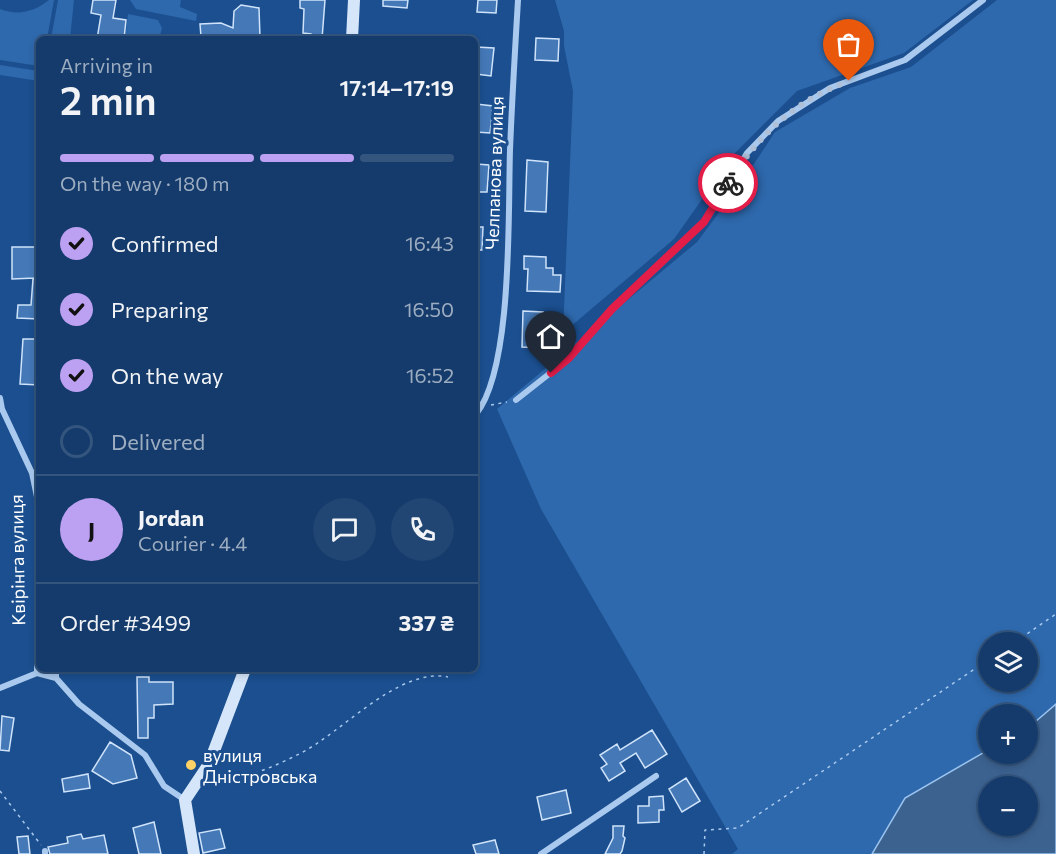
<!DOCTYPE html>
<html lang="en">
<head>
<meta charset="utf-8">
<style>
	body { margin:0; font-family:Commissioner,sans-serif; background:#214673; color:#f1f3f6; height:100vh; display:flex; flex-direction:column; font-size:22px; white-space:nowrap }
	* { box-sizing:border-box; margin:0 }
	p { font-size:20px; color:#9dadc1 }
	.icon { flex:none; width:33px; height:33px; fill:none; stroke:currentColor; stroke-width:2; stroke-linecap:round; stroke-linejoin:round }
	.map { position:relative; flex:1; overflow:hidden }
	.drawer { position:absolute; left:36px; top:36px; width:442px; height:636px; display:flex; flex-direction:column; background:#143b6b; border-radius:9px; box-shadow:0 3px 9px #0003,0 0 0 2px #33557e }
	.drawer>* { flex:none }
	.controls { position:absolute; left:978px; top:632px; display:grid; gap:12px }
	.controls a { display:grid; place-items:center; width:60px; height:60px; border-radius:50%; background:#143b6b; box-shadow:0 3px 9px #0003,0 0 0 2px #33557e; font-size:30px }
	.pin { position:absolute; display:grid; place-items:center; width:51px; height:51px; color:#fff; margin:-62px -26px; border-radius:50% 50% 50% 0; rotate:-45deg; box-shadow:0 0 6px #0007 }
	.pin .icon { rotate:45deg }
	.courier { position:absolute; display:grid; place-items:center; width:60px; height:60px; margin:-30px; border:4px solid #e11d48; border-radius:50%; background:#fff; color:#222; box-shadow:0 2px 8px #0007 }
	.head em { font-style:normal; font-weight:600 }
	.head div { display:flex; flex-direction:column-reverse }
	.head { display:flex; align-items:center; justify-content:space-between; height:102px; padding:0 24px }
	h1 { font-size:39px; font-weight:600; line-height:45px }
	.bar { display:grid; grid-template-columns:repeat(4,1fr); gap:9px 6px; align-content:center; height:72px; padding:0 24px }
	.bar i { height:8px; border-radius:4px; background:#33557e }
	.bar .selected { background:#bca0f2 }
	.bar p { grid-column:span 4 }
	.line { display:flex; align-items:center; gap:15px; padding:0 24px; border-top:2px solid #33557e }
	.line div { flex:1 }
	.round { display:grid; place-items:center; flex:none; width:63px; height:63px; border-radius:32px; background:#214673 }
	ol { padding:0 24px; list-style:none }
	li { display:flex; align-items:center; gap:18px; height:66px }
	li p { margin-inline-start:auto }
	li .icon { padding:6px; border-radius:50%; background:#bca0f2; color:#111; stroke-width:4 }
	li:last-child { color:#9dadc1 }
	li i { width:33px; height:33px; border:3px solid #33557e; border-radius:50% }
	.map>svg:first-child { display:block }
</style>
</head>
<body>
<div class="map">
<svg width="1056" height="854" viewBox="0 0 1056 854">
	<rect width="100%" height="100%" fill="#1b4f8f"/>
	<path fill="#2e69ad" fill-rule="evenodd" d="M 49,0 L 54,0 L 47,39 L 39,39 L 39,66 L 0,60 L 0,9 C 18,16 34,12 49,0 Z
		M 58,0 L 74,0 L 70,39 L 51,39 Z
		M 130,0 L 181,0 L 180,7 L 197,14 L 196,21 L 136,9 Z
		M 555,0 L 973,0 L 904,53 L 797,91 L 734,154 L 674,239 L 563,333 L 573,91 L 564,46 L 564,31 Z
		M 997,0 L 1056,0 L 1056,704 L 1028,728 L 1028,714 L 988,714 L 988,750 L 905,798 L 872,854 L 732,854 L 738,849 L 541,509 L 497,409 L 697,242 L 744,179 L 775,132 L 850,88 L 911,67 ZM 988,642 L 1028,642 L 1028,681 L 988,681 Z
		M 128,14 L 158,20 L 162,28 L 159,39 L 125,39 Z
		M 0,65 L 39,71 L 39,81 L 0,75 Z"/>
	<path fill="#3c6290" stroke="#9cc4f0" stroke-width="1.5" fill-rule="evenodd" d="M 1056,704 L 1056,854 L 872,854 L 905,798 L 988,750 L 988,753 L 1028,753 L 1028,728 ZM 988,786 L 1028,786 L 1028,825 L 988,825 Z"/>
	<path fill="#4478b7" stroke="#cfe3fa" stroke-width="1.5" d="M 93,0 L 116,0 L 113,18 L 126,20 L 124,39 L 97,39 L 101,15 L 91,13 Z
		M 300,0 L 325,0 L 322,39 L 311,39 L 311,34 L 303,33 L 304,9 L 300,8 Z
		M 383,0 L 408,0 L 407,8 L 383,6 Z
		M 478,0 L 497,0 L 496,13 L 477,12 Z
		M 241,5 L 259,8 L 260,38 L 201,37 L 200,24 L 221,23 L 233,28 L 234,11 Z
		M 536,38 L 559,39 L 558,61 L 535,60 Z
		M 476,47 L 494,48 L 491,76 L 476,74 Z
		M 476,104 L 493,106 L 490,133 L 476,132 Z
		M 527,160 L 548,162 L 546,212 L 525,211 Z
		M 476,164 L 489,165 L 487,192 L 476,192 Z
		M 476,227 L 483,227 L 482,250 L 476,250 Z
		M 12,247 L 35,247 L 35,278 L 12,279 Z
		M 524,256 L 546,257 L 546,268 L 553,268 L 553,275 L 561,275 L 560,292 L 527,291 L 528,269 L 524,269 Z
		M 33,279 L 39,279 L 39,319 L 17,318 L 18,305 L 31,305 Z
		M 523,311 L 543,312 L 542,322 L 549,322 L 548,348 L 522,347 Z
		M 23,339 L 39,339 L 39,385 L 20,384 Z
		M 137,677 L 149,677 L 149,682 L 173,682 L 173,704 L 154,705 L 154,718 L 148,718 L 148,738 L 138,738 Z
		M 2,716 L 14,718 L 9,751 L 0,750 Z
		M 652,730 L 667,754 L 645,768 L 636,753 L 620,763 L 625,771 L 609,781 L 601,768 L 607,764 L 600,755 L 617,744 L 620,750 Z
		M 110,742 L 131,755 L 137,778 L 113,784 L 92,771 Z
		M 88,774 L 90,788 L 64,792 L 62,779 Z
		M 686,778 L 700,801 L 682,812 L 669,789 Z
		M 566,790 L 571,813 L 542,820 L 537,797 Z
		M 663,796 L 664,810 L 659,810 L 659,822 L 638,823 L 638,806 L 649,806 L 649,797 Z
		M 154,822 L 161,854 L 139,854 L 133,828 Z
		M 613,826 L 624,826 L 623,836 L 625,838 L 622,851 L 620,854 L 605,854 L 613,838 Z
		M 220,829 L 225,848 L 203,853 L 199,833 Z
		M 81,834 L 83,839 L 104,835 L 108,854 L 50,854 L 48,847 L 68,843 L 67,837 Z
		M 28,836 L 30,854 L 19,854 L 17,837 Z
		M 495,840 L 499,854 L 476,854 L 473,845 Z"/>
	<g fill="none" stroke-linecap="round" stroke-linejoin="round">
		<path stroke="#a9c9ee" stroke-width="1.5" stroke-dasharray="3 4.5" stroke-linecap="butt" d="M 491,405 L 507,402
			M 1015,642 L 1056,614
			M 211,783 C 241,780 272,768 299,754 C 342,733 398,667 448,677
			M 0,791 L 41,845
			M 704,854 L 705,830 L 738,828 L 988,660"/>
		<path stroke="#a9c9ee" stroke-width="6" d="M 0,398 L 2,409 L 32,473 L 37,497 L 37,673 L 56,678
			M 516,400 L 568,359 L 612,309 L 704,222 L 747,153 L 778,121 L 830,88 L 905,60 L 983,0
			M 476,414 C 513,369 508,211 510,150 C 512,100 515,50 518,0
			M 56,669 L 56,678 L 79,704 L 145,755 L 164,786 L 185,800
			M 0,688 L 37,673
			M 45,851 L 45,854
			M 541,854 L 656,776"/>
		<path stroke="#d6e6fa" stroke-width="12" d="M 352,39 L 354,0
			M 194,854 L 185,800 L 209,764 L 245,669"/>
	</g>
	<g fill="none" stroke-linecap="round" stroke-linejoin="round">
		<path stroke="#afc1d8" stroke-width="6" stroke-dasharray="0 10.8" d="M 728,183 C 759,135 794,101 849,81"/>
		<path stroke="#e11d48" stroke-width="8" d="M 551,373 L 568,359 L 612,309 L 704,222 L 728,183"/>
	</g>
	<circle fill="#ffd166" stroke="#1b4f8f" stroke-width="2" cx="191" cy="765" r="6"/>
	<g text-anchor="middle" dominant-baseline="central" stroke-width="6" stroke-linejoin="round" paint-order="stroke">
		<g font-size="18" fill="#fff" stroke="#1b4f8f">
			<text transform="translate(494 173) rotate(-88)">Челпанова вулиця</text>
			<text transform="translate(17 560) rotate(-91)">Квірінга вулиця</text>
		</g>
		<g font-size="18" fill="#fff" stroke="#1b4f8f" text-anchor="start">
			<text x="203" y="755">вулиця<tspan x="203" dy="21">Дністровська</tspan></text>
		</g>
	</g>
</svg>
<div class="controls">
<a><svg class="icon" aria-label="layers" viewBox="0 0 24 24"><path d="M12 4l9 5-9 5-9-5zM3 14l9 5 9-5"/></svg></a>
<a>+</a>
<a>−</a>
</div>
<div class="pin" style="left:849px;top:81px;background:#ea580c"><svg class="icon" aria-label="bag" viewBox="0 0 24 24"><path d="M5 8h14l-1 12H6zM9 8a3 3 0 0 1 6 0"/></svg></div>
<div class="pin" style="left:551px;top:373px;background:#1f2937"><svg class="icon" aria-label="home" viewBox="0 0 24 24"><path d="M3 11l9-7 9 7M6 9v11h12V9"/></svg></div>
<div class="courier" style="left:728px;top:183px"><svg class="icon" aria-label="bike" viewBox="0 0 24 24"><circle cx="6" cy="16" r="4"/><circle cx="18" cy="16" r="4"/><path d="M6 16l4-8h5l3 8M10 8l3 8H6M13 5h3"/></svg></div>
<section class="drawer">
<div class="head"><div><h1>2 min</h1><p>Arriving in</p></div><em>17:14–17:19</em></div>
<div class="bar"><i class="selected"></i><i class="selected"></i><i class="selected"></i><i></i><p>On the way · 180 m</p></div>
<ol>
<li><svg class="icon" aria-label="check" viewBox="0 0 24 24"><path d="M5 12l5 5 9-10"/></svg>Confirmed<p>16:43</p></li>
<li><svg class="icon" aria-label="check" viewBox="0 0 24 24"><path d="M5 12l5 5 9-10"/></svg>Preparing<p>16:50</p></li>
<li><svg class="icon" aria-label="check" viewBox="0 0 24 24"><path d="M5 12l5 5 9-10"/></svg>On the way<p>16:52</p></li>
<li><i></i>Delivered</li>
</ol>
<div class="line" style="height:108px"><b class="round" style="background:#bca0f2;color:#111">J</b><div><b>Jordan</b><p>Courier · 4.4</p></div><a class="round"><svg class="icon" aria-label="chat" viewBox="0 0 24 24"><path d="M4 5h16v11H9l-5 4z"/></svg></a><a class="round"><svg class="icon" aria-label="phone" viewBox="0 0 24 24"><path d="M5 4h4l2 5-3 2q2 4 5 5l2-3 5 2v4C11 20 4 13 5 4z"/></svg></a></div>
<div class="line" style="height:78px"><div>Order #3499</div><b>337 ₴</b></div>
</section>
</div>
</body>
</html>
